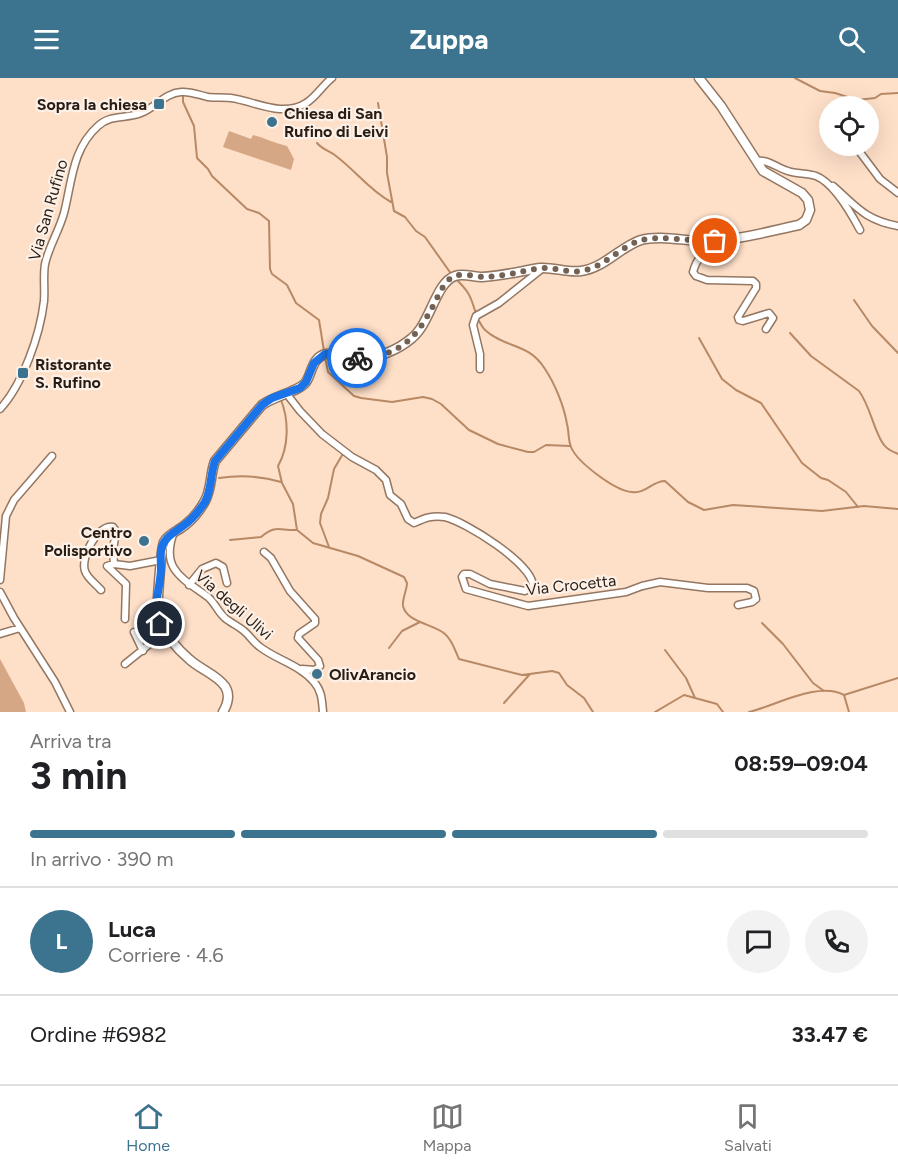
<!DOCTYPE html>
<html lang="it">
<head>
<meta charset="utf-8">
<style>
	body { margin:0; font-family:Figtree,sans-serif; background:#f2f2f2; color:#202124; height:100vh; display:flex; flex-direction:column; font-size:22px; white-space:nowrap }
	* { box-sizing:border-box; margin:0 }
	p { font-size:20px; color:#757577 }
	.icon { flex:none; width:33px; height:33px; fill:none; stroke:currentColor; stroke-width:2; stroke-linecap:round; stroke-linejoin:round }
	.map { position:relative; height:634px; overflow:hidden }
	.drawer { display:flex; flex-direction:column; background:#fff; flex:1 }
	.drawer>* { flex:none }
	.tools { position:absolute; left:819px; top:18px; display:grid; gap:12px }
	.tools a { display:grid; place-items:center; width:60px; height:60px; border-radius:50%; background:#fff; box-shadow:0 6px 24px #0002; font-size:30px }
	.pin { position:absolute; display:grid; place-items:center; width:51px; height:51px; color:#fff; margin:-26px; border:3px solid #fff; border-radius:50%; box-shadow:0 2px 6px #0007 }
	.courier { position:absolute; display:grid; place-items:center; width:60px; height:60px; margin:-30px; border:4px solid #1a73e8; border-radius:50%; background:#fff; color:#222; box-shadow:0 2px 8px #0007 }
	.headline em { font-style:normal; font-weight:700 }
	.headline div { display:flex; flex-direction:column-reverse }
	.headline { display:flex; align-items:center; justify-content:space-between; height:102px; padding:0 30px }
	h1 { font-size:39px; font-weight:700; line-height:45px }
	.bar { display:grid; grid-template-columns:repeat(4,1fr); gap:9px 6px; align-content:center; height:72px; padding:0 30px }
	.bar i { height:8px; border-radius:4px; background:#e0e0e0 }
	.bar .current { background:#3c748f }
	.bar p { grid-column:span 4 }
	.line { display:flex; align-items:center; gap:15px; padding:0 30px; border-top:2px solid #e0e0e0 }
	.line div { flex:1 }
	.round { display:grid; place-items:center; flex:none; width:63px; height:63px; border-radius:32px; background:#f2f2f2 }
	header { display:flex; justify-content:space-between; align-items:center; height:78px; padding:0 30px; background:#3c748f; color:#fff; font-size:27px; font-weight:700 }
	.dock { display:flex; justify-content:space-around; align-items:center; height:84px; border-top:2px solid #e0e0e0; background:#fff; font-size:16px; color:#757577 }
	.dock a { display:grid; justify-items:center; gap:3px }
	.dock .current { color:#3c748f }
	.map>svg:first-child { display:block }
</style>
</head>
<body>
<header><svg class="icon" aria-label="menu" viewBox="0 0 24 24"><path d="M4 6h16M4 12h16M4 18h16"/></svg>Zuppa<svg class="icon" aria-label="search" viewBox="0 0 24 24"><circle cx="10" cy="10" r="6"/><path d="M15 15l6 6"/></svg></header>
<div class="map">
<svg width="898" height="634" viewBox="0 0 898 634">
	<rect width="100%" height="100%" fill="#fedfc8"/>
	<path fill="#d5a785" d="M 229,53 L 251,61 L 253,57 C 265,60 274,65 287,68 L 294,81 L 291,92 L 223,69 Z
		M 0,581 L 24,625 L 26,634 L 0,634 Z"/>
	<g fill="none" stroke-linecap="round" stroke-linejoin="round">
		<path stroke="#b88965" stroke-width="2" d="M 795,0 L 820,13 L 835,15 L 857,22 L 875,20 L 881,16 L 898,15
			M 183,15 L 183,24 L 194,48 L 197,80 L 208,91 L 212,98 L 247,131 L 259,135 L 269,143 L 270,191 L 272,196 L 287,207 L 296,225 L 319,242 L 324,273
			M 378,25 L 387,79 L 387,95 L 394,133 L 405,139 L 416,153 L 425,159 L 452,197
			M 317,65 C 323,72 330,73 336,78 C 356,93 369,112 391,124
			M 456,201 C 460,205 465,210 468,215 C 475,226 475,242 485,252 C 506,271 528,264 545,291 C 555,306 564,328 567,346 C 569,353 568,362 571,369 C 577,384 615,413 632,414 C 646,416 652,403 665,403 L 688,424 L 704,432 L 733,427 L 822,433 L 864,428 L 898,431
			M 854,222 L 872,248 L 898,275
			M 790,255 L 811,278 L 859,313 C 871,329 875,358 885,368 C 888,372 894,374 898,376
			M 699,260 L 722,301 L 736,312 L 761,325 L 802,385 L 821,400 L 828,402 L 846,414 L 858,429
			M 325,279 L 328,294 L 354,318 L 361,320 L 392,324 L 423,319 L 432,321 L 441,326 L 469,352 L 498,366 L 528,374 L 534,374 L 546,367 L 570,368
			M 281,322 C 289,342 289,369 278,388 L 282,405 L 293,426 L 297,452 L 313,465 L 358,478 L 404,499 L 407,505 C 407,512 402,521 403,528 C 407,545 434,546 445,556 C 452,562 455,572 459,581 L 522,597 L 552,593 L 559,595 L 567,607 L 584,620 L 593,634
			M 219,400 C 240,397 261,398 281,404
			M 230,462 L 261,459 C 276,446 280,453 297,452
			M 329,469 L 320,445 L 321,436 L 328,420 L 334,391 L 344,374
			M 762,545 L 783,566 L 813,605 L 824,613
			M 389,570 L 402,553 L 420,544
			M 665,572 L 686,600 L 695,620
			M 504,625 L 530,596
			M 655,634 L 684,617 L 717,626 L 723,634
			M 749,634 C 775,628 818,603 844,617
			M 849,634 L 844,617 L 898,600"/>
		<defs>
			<path id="minor" d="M 859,73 L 880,101 L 898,115
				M 757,83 C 768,81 777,90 788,93 C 796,96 807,95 816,98 C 834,105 851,135 860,152
				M 833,108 C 857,129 865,142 898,148
				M 733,162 C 714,175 700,168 693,194 L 696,198 L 707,202 L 753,203 L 756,206 L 756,210 L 738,239 L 739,242 L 743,243 L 769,235 L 773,240 L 766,251
				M 480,291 L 480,276 L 473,247 L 476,238 L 499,225 L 543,190
				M 286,315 L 300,333 L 322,356 L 352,379 L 376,392 L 386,402 L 390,417 L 401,426 L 408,441 L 414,445 C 425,440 432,437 445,439 C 466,444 533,486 533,508 L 525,513 L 490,506 L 470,496 L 464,496 L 462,499 L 466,511 L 528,528 L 626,514 L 642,508 L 660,504 L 708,510 L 747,510 L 754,513 L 756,521 L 752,524 L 738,527
				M 0,331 C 23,306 40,257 44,223 C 45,211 43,198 45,186 C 49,168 59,153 64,135 C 72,104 72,71 98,48 C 111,36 126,41 141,35 C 155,30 165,15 181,14 C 190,13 199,17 208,19 C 215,20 223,19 231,20 C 254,23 283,40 306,25 C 315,20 323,7 332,0
				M 174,454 C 160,491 182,500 208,519 C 215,525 218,534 225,540 C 231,545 238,548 244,553 C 250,558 254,565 260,569 C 277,582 300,587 314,604 C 322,613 322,623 323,634
				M 264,474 L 271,480 L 290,513 L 315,541 L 315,545 L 299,556 L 298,560 L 318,582 L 320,588 L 315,592 L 302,591
				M 0,502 L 6,438 L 14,422 L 52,378
				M 189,507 L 202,491 L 216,485 L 223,489 L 227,505
				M 101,512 C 96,506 87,500 85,493 C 80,479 98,446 113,449 L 116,453 L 113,472 L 114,486
				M 0,514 L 14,540 L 55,604 L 70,634
				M 125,541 L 126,506 L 107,488 L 114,486 L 130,488 L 161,482
				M 134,554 L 143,573
				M 0,556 L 20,550
				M 125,586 L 156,561 L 156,552 L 147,531 L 148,528 L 156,526"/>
			<path id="major" d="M 223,634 C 241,603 206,597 189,581 C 177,571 164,555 158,541 C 156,536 161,469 164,464 C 168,456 178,453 185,447 C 193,441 200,432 205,423 C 212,410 210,396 215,383 L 262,327 C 274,318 300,313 306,304 C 312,295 312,279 326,276 C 337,274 347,280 358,280 C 377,281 398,272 412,260 C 430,246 436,204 455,198 C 463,195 474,199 482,199 C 502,198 521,193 540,190 C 554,189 567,195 581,193 C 604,190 620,169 641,162 C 662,156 692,165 714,163 C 742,161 771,153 799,147 L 806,142 L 810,132 L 808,122 L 802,115 L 763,93 L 721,28 L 699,0"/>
		</defs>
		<use href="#minor" stroke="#937762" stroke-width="9"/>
		<use href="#major" stroke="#937762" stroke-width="11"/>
		<use href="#minor" stroke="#fff" stroke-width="6"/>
		<use href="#major" stroke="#fff" stroke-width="8"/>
	</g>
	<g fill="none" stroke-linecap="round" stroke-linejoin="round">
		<path stroke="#736154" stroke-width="6" stroke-dasharray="0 10.8" d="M 357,280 C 403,279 419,257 438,218 C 442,211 446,201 455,198 C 463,195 477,199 486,199 C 505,198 522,193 541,190 C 554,189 568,195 581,193 C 604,190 620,168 642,162 C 660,157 695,164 715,163"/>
		<path stroke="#1a73e8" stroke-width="8" d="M 160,546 C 158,541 157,537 156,532 C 156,518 161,504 161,490 C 161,481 159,471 165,463 C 169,456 177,453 183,448 C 192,442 199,433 205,424 C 212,411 210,397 215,383 L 262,327 L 272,320 L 300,310 L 306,304 L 314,285 L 325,276 L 337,276 L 357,280"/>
	</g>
	<g fill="#3c748f" stroke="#fdf0e7" stroke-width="2">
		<rect x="153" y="20" width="12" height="12" rx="3"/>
		<circle cx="272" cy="44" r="6"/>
		<rect x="17" y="289" width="12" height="12" rx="3"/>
		<circle cx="144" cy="463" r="6"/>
		<circle cx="317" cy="596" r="6"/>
	</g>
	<g text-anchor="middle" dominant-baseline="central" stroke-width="4.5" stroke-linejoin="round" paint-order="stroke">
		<g font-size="16" font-weight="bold" fill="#281d15" stroke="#fdf0e7" text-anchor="start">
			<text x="147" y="26" text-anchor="end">Sopra la chiesa</text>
			<text x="284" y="35">Chiesa di San<tspan x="284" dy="18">Rufino di Leivi</tspan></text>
			<text x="35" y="286">Ristorante<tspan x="35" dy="18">S. Rufino</tspan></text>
			<text x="132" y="454" text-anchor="end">Centro<tspan x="132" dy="18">Polisportivo</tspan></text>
			<text x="329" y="596">OlivArancio</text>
		</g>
		<g font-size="16" fill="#281d15" stroke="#fdf0e7">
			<text transform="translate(48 132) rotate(-74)">Via San Rufino</text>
			<text transform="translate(571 507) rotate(-6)">Via Crocetta</text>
			<text transform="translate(234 527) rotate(41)">Via degli Ulivi</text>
		</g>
	</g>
</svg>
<div class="tools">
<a><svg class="icon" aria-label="locate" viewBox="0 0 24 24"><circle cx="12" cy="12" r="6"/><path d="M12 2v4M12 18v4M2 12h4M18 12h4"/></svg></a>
</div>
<div class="pin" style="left:715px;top:163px;background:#ea580c"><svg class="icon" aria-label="bag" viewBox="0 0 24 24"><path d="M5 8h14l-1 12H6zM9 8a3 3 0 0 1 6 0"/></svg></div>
<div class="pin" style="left:160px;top:546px;background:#1f2937"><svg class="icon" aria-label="home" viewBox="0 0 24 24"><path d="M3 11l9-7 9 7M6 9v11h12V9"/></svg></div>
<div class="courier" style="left:357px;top:280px"><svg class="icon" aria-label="bike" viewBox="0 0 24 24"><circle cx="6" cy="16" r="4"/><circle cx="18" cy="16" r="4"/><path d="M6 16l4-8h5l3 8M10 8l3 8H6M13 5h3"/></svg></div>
</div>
<section class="drawer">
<div class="headline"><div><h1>3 min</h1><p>Arriva tra</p></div><em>08:59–09:04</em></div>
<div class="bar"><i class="current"></i><i class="current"></i><i class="current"></i><i></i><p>In arrivo · 390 m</p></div>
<div class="line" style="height:108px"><b class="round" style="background:#3c748f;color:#fff">L</b><div><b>Luca</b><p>Corriere · 4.6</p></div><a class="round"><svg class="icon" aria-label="chat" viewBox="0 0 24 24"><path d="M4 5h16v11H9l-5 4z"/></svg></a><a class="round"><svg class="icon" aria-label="phone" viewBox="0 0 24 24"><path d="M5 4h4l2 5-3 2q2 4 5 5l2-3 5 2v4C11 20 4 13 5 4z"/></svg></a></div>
<div class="line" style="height:78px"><div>Ordine #6982</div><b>33.47 €</b></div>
</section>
<nav class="dock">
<a class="current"><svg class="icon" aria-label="home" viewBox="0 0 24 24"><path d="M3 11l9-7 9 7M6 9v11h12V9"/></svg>Home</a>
<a><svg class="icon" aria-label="map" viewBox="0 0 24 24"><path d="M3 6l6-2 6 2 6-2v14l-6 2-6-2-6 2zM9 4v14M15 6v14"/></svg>Mappa</a>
<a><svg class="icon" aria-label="saved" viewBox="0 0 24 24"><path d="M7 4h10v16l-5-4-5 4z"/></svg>Salvati</a>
</nav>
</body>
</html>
